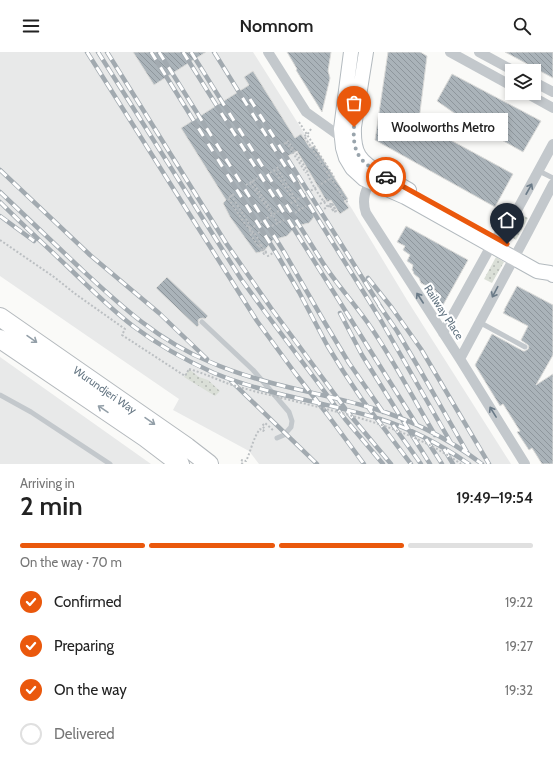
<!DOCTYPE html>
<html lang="en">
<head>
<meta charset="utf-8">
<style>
	body { margin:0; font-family:Cabin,sans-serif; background:#f6f6f6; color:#222; height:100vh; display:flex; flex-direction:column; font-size:15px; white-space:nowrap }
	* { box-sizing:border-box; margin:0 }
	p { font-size:13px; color:#767676 }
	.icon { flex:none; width:22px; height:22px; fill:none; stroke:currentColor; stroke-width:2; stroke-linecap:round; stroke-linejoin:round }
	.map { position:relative; height:412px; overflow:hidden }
	.details { display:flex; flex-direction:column; background:#fff; flex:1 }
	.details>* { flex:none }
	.tools { position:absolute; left:505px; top:12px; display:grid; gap:8px }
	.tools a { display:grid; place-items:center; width:36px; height:36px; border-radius:0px; background:#fff; box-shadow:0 2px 6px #0003; font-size:20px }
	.pin { position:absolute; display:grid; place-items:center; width:34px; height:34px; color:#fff; margin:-41px -17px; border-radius:50% 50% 50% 0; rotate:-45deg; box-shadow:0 0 4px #0007 }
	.pin .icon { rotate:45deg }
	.courier { position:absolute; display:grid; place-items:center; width:40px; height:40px; margin:-20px; border:3px solid #ea580c; border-radius:50%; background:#fff; color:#222; box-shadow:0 1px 5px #0007 }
	.bubble { position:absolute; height:28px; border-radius:0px; background:#fff; box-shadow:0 2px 6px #0003; font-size:13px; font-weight:600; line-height:28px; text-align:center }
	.headline em { font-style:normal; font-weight:600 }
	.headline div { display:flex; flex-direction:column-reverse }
	.headline { display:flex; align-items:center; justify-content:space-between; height:68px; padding:0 20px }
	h1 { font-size:26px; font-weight:600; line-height:30px }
	.bar { display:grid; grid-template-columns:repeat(4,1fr); gap:6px 4px; align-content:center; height:48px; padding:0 20px }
	.bar i { height:5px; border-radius:3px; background:#e0e0e0 }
	.bar .on { background:#ea580c }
	.bar p { grid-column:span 4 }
	ol { padding:0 20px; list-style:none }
	li { display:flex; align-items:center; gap:12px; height:44px }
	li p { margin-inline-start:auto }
	li .icon { padding:4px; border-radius:50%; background:#ea580c; color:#fff; stroke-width:4 }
	li:last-child { color:#767676 }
	li i { width:22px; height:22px; border:2px solid #e0e0e0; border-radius:50% }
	header { display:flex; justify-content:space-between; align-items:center; height:52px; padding:0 20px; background:#fff; font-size:18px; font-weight:600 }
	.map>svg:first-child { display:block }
</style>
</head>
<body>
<header><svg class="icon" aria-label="menu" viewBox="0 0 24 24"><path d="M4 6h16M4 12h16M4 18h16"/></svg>Nomnom<svg class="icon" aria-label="search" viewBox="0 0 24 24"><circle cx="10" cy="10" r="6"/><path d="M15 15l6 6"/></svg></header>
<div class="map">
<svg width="553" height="412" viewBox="0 0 553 412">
	<defs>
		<pattern id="grass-dots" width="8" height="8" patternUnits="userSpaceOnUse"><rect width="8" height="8" fill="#dadfd7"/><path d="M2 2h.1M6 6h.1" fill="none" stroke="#b4b9b4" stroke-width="1.8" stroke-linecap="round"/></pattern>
		<pattern id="building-back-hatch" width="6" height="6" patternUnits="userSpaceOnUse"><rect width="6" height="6" fill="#aab3b9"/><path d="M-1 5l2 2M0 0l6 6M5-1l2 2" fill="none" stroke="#8e969c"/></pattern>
	</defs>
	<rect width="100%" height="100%" fill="#fafaf8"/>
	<path fill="#e8e9e9" d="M 0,0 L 253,0 L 352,157 L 407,248 L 511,412 L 259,412 L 249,399 L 173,358 L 179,347 L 0,224 Z
		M 0,305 L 151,412 L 0,412 Z"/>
	<path fill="url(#grass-dots)" d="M 520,162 L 528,166 L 516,188 L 508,183 Z
		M 496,205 L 504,210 L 492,231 L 484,227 Z
		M 189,317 L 199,325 L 208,328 L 220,339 L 215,344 L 184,325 Z"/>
	<path fill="url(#building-back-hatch)" stroke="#dcdcda" d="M 133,0 L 206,0 L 154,33 Z
		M 287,0 L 331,0 L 328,19 L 330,26 L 322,60 L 296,18 L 297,17 Z
		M 388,0 L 420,0 L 427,4 L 417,84 L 424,72 L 432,78 L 513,122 L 495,155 L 375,88 Z
		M 505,0 L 553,0 L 553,26 L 531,14 Z
		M 253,19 L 295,86 L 301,82 L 310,96 L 314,94 L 348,147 L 344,149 L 349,156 L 340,162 L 331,148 L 327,150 L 297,99 L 288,104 L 314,165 L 309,171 L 296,174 L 287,184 L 273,188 L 264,199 L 256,201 L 230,165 L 223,151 L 226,148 L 181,76 L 249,33 L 244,25 Z
		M 452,22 L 541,69 L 523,100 L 457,63 L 437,49 Z
		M 406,174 L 468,208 L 443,253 L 432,247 L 436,239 L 421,231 L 419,226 L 414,222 L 413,219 L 412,218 L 413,213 L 407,209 L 410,203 L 403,198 L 405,194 L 397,190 Z
		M 167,225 L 208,264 L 205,267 L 203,266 L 199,267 L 198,269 L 199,273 L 197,275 L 156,236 Z
		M 517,234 L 553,253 L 553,303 L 536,333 L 553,322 L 553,412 L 542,412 L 532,396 L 529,398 L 517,380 L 520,379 L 503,352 L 500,354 L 475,313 L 492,282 L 523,299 L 525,299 L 528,297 L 529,295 L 528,293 L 521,288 L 528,274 L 503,261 L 505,258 L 504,258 Z"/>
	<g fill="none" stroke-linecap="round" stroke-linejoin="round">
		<defs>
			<path id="secondary" d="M 351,0 L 341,77 L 343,96 L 346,106 L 352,116 L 364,127 L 405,145 L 537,219 L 550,221 L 553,223
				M 366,0 L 354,75 C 353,101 359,110 382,122 C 391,128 400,133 409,138"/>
			<path id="highway" d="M 0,265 L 187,395 L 209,412
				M 0,287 L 146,386 L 180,412"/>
		</defs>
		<use href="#secondary" stroke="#b3babf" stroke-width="16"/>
		<use href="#highway" stroke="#b4b9bd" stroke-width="20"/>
		<path stroke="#bbbfc2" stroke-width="2" stroke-dasharray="2 2" stroke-linecap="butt" d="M 299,70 L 334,125
			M 311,77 L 307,83 L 304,84 L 344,147
			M 286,90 L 306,121
			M 284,92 L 288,89 L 307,118 C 309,130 320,144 327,154 L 332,151 L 336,159 L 334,160 L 330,154 L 330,153 L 332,152 L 336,159 L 334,160 L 330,153 L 324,157
			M 274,118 L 290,143 L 295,149 L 292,141 L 277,116
			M 270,121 L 281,113
			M 252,129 L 270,156 L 271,160
			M 250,131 L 278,171
			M 246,133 L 258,126
			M 231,143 L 248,170 L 251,183 L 258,194 L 261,192 L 255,182 L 245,172 L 228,146 L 236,141
			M 295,149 L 300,158
			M 346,150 L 349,148
			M 320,152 L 328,147
			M 295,161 L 306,154
			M 272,174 L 284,168
			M 250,177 L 331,126
			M 252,180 L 254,183 L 260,180
			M 0,188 L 54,225 L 74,241 L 125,277 L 122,283 L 185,324 L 189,317
			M 261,192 L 266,200 L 264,202 L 259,194 L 261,193 L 268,204 L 273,201
			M 243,412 L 241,411 L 242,408 L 246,409 C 251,399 253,386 260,377 L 263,379 L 265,377 L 262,374 L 265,371 L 274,379"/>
		<path stroke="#c3c8cc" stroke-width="5" d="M 539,119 L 553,126
			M 202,270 L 253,318 L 289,360 L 292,369 L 291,375 L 284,383 L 277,386
			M 479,270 L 525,295
			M 0,343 L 31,360 L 110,412"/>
		<path stroke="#c3c8cc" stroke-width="10" d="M 268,0 L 306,60 L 341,85
			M 450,0 L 512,34
			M 479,0 L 514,19
			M 534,30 L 553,40
			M 526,41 L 553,56
			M 373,124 C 366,137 361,147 366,161 L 460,307 L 525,412
			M 443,281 L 491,194 L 496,186 L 510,171 L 553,92
			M 460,307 L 528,180 L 553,132"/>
		<use href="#secondary" stroke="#fff" stroke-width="14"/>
		<use href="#highway" stroke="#fff" stroke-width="18"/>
		<defs>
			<path id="rail" d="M 87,0 L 257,269 L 295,321 L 327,362 L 364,412
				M 98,0 L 241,227 L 265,260 L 345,367 L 383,412
				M 107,0 L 226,191 L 271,256 L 350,363 L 391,412
				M 151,0 L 278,204 L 299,240 L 327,293 L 343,319 L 361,346 L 411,412
				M 159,0 L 284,200 L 325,271 L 349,311 L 383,360
				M 183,0 L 417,373
				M 191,0 L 321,208 C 336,232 356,253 372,277 C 395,311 414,348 435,383
				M 214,0 L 379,265 L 451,391
				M 250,47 L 382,257
				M 0,118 L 90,203 L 159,261 L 207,307
				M 0,140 C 26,165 53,190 79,215 C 120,253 157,288 210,310 C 262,333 318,340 372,356 C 412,368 449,387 482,412
				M 0,150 C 23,173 47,195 70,217 C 91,237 111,257 133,274 C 158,293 185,308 214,321 C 267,343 325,350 380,367 C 412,377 441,393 469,412
				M 0,164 L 34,189
				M 368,226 L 392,256 L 421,297 L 489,412
				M 379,253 L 397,279 L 420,318 L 467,400
				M 340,261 L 362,303 L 430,412
				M 231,329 L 317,412
				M 393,373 L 421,412
				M 426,387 L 442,412
				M 444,397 L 453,412"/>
		</defs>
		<use href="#rail" stroke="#a2aab0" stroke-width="4.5"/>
		<use href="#rail" stroke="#fff" stroke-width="3" stroke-dasharray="9" stroke-linecap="butt"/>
		<path stroke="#bbbfc2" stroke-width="2" stroke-dasharray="2 2" stroke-linecap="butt" d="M 189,317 C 203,321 216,327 229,332 C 243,336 256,340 270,343 C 336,360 404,372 461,412"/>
	</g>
	<defs><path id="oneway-shaft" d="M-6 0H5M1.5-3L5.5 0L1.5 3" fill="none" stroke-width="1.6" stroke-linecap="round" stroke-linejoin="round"/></defs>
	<g stroke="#6a7a87">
		<use href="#oneway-shaft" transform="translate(529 137) rotate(-61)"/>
		<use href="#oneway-shaft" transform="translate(495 240) rotate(118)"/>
		<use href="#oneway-shaft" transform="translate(420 246) rotate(-123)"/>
		<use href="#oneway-shaft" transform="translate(493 360) rotate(-122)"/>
	</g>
	<g stroke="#939fa8">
		<use href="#oneway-shaft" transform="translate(32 287) rotate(35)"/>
		<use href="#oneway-shaft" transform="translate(103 357) rotate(-146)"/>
		<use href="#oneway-shaft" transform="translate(150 369) rotate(35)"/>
	</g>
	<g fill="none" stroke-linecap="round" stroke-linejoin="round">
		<path stroke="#99a4ac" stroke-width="4" stroke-dasharray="0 7.2" d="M 354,75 C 352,104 362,111 386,125"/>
		<path stroke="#ea580c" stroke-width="5" d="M 386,125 L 507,192"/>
	</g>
	<g text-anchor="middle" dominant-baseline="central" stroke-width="4" stroke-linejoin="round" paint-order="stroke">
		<g font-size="11" fill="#657683" stroke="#fff">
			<text transform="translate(444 260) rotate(57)">Railway Place</text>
			<text transform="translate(105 338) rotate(35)">Wurundjeri Way</text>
		</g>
	</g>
</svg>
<div class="tools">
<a><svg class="icon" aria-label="layers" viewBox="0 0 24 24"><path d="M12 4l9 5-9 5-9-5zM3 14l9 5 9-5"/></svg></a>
</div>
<div class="pin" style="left:354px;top:75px;background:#ea580c"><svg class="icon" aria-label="bag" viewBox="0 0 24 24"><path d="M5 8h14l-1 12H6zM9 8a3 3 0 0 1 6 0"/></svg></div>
<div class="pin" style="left:507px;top:192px;background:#1f2937"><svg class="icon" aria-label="home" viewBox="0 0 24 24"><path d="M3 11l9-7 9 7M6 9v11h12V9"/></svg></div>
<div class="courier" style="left:386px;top:125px"><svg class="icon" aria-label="car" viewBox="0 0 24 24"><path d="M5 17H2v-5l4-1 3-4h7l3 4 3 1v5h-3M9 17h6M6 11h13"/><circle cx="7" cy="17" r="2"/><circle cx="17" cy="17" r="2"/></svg></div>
<div class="bubble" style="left:378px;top:61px;width:130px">Woolworths Metro</div>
</div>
<section class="details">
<div class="headline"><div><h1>2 min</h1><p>Arriving in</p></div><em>19:49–19:54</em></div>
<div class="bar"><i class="on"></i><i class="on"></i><i class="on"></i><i></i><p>On the way · 70 m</p></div>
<ol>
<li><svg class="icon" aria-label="check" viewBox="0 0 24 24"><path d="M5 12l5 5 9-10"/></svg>Confirmed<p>19:22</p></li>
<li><svg class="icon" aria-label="check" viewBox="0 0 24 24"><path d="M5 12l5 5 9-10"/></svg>Preparing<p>19:27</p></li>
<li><svg class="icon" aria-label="check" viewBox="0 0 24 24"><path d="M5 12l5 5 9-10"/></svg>On the way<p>19:32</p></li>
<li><i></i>Delivered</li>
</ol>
</section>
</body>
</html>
